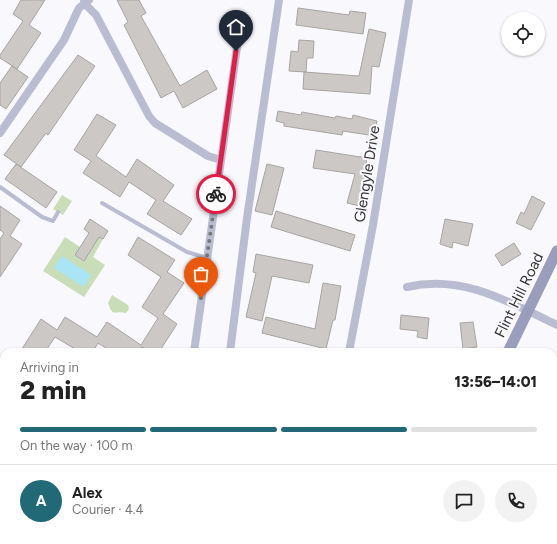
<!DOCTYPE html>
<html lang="en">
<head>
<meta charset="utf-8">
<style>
	body { margin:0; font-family:Figtree,sans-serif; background:#f2f2f2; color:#222; height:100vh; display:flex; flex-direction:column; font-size:15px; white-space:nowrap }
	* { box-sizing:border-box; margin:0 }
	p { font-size:13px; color:#767676 }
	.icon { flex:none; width:22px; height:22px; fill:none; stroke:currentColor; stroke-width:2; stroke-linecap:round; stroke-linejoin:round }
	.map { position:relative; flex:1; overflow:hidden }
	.details { position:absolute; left:0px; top:348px; width:557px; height:196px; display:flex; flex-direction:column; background:#fff; border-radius:12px 12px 0 0; box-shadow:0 1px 3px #0004 }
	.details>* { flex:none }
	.buttons { position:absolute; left:501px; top:12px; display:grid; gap:8px }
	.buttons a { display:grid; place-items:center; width:44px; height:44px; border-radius:50%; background:#fff; box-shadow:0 1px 3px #0004; font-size:20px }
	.pin { position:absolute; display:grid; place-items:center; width:34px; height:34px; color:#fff; margin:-41px -17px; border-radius:50% 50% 50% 0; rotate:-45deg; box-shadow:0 0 4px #0007 }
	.pin .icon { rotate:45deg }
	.courier { position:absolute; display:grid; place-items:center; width:40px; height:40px; margin:-20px; border:3px solid #e11d48; border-radius:50%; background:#fff; color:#222; box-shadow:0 1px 5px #0007 }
	.head em { font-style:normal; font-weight:800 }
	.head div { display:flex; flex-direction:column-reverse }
	.head { display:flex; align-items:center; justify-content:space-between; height:68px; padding:0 20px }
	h1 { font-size:26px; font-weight:800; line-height:30px }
	.bar { display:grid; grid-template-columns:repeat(4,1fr); gap:6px 4px; align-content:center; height:48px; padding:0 20px }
	.bar i { height:5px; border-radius:3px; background:#e0e0e0 }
	.bar .current { background:#226978 }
	.bar p { grid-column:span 4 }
	.line { display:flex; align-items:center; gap:10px; padding:0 20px; border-top:1px solid #e0e0e0 }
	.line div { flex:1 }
	.round { display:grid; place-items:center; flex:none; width:42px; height:42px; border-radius:21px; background:#f2f2f2 }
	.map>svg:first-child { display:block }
</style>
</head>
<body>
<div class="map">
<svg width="557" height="544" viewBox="0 0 557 544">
	<rect width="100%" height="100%" fill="#f9f9fd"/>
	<path fill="#c9ddb9" d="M 62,195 L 72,201 L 63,215 L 53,209 Z
		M 65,237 L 80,247 L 75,255 L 83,261 L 99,237 L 103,239 L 93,257 L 105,265 L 84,297 L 43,271 Z
		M 112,295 L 128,305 L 129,309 L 126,313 C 114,310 113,318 108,303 Z"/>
	<path fill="#a9e5f5" d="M 62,256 L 91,275 L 84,287 L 54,268 Z"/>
	<path fill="#cbc8c6" stroke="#a7a4a2" d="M 21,0 L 45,0 L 29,25 L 41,33 L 17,69 L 0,58 L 0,55 L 23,21 L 13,14 Z
		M 117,0 L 139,0 L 146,13 L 141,16 L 180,86 L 207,70 L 217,89 L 183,108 L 174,91 L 161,98 L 124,25 L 128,22 Z
		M 298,8 L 349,15 L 350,11 L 366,13 L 363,34 L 296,25 Z
		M 369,29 L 386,33 L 379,67 L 372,66 L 370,94 L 303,89 L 304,72 L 359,76 Z
		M 299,40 L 314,41 L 313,58 L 307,58 L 306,72 L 289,71 L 291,51 L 298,52 Z
		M 78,55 L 95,66 L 48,135 L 46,133 L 21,167 L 4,155 Z
		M 12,66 L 28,77 L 6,109 L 0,105 L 0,83 Z
		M 278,111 L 301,115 L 302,112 L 335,118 L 336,116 L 352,119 L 353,115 L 377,121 L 375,136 L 343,131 L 342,135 L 284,126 L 284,123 L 276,121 Z
		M 97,114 L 116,125 L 96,156 L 126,177 L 137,159 L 174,185 L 163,201 L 192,219 L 181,235 L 147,214 L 156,200 L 129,182 L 120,197 L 83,173 L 91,161 L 74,150 Z
		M 316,150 L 367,158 L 362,188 L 369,190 L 364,207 L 347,203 L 355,174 L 313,168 Z
		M 16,164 L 57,192 L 46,208 L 5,179 Z
		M 267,164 L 284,168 L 272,215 L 255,211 Z
		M 532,196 L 545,203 L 531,230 L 516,223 L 521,212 L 524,214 Z
		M 0,206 L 20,220 L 10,236 L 22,244 L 0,277 L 0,239 L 4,233 L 0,230 Z
		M 276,211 L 355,235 L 350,251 L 271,227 Z
		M 90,219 L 108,231 L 103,239 L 99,237 L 84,261 L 75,255 L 89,233 L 84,229 Z
		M 445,219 L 473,224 L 468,246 L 453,242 L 452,248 L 440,244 Z
		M 138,237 L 175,260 L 167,272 L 184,283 L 163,314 L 177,324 L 159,352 L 149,352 L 142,347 L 139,352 L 112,352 L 98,343 L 93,352 L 80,352 L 55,337 L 45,352 L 20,352 L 41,319 L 57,330 L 65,317 L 97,337 L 107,322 L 141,345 L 158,318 L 142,307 L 161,277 L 128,255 Z
		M 514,243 L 521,254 L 502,266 L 495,255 Z
		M 256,254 L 313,265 L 309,283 L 272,276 L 262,321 L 246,317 L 256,273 L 253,272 Z
		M 323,283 L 341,286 L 335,320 L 333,320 L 326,349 L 262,333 L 266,317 L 315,329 Z
		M 401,315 L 429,318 L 427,339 L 417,337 L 418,331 L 400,329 Z
		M 473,322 L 477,347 L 463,349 L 460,323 Z"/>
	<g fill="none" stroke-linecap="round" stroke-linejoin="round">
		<path stroke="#babcd1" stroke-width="4" d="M 0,187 L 42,217 L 53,221 L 58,212
			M 102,203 L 187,252 L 207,258
			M 0,427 L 4,428
			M 0,456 L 4,457
			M 128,544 L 129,540"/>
		<path stroke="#babcd1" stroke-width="8" d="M 84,0 L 85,4 L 96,15 L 149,116 L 155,123 L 208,156 L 221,160
			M 0,133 L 64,40 L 79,8 L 89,0
			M 407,287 C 463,274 509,302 557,325
			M 194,352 L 241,19
			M 230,352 L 247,218 L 279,0
			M 349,352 L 373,225 L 409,0
			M 0,376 L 4,377
			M 160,544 L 161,540
			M 319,544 L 319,540"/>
		<path stroke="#9b9dbc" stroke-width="11" d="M 508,352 L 557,251
			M 456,544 L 457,540"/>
	</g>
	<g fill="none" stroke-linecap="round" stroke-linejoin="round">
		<path stroke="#79797b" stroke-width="4" stroke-dasharray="0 7.2" d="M 201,298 L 216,194"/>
		<path stroke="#e11d48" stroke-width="5" d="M 216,194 L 236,51"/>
	</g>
	<g text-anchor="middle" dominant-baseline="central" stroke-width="4" stroke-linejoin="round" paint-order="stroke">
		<g font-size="15" fill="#343435" stroke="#f9f9fd">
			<text transform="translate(367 174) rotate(-81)">Glengyle Drive</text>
			<text transform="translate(519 295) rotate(-64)">Flint Hill Road</text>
		</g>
	</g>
</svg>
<div class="buttons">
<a><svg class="icon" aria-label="locate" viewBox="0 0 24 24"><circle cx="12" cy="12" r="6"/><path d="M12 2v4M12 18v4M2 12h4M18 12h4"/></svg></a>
</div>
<div class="pin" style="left:201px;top:298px;background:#ea580c"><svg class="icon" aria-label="bag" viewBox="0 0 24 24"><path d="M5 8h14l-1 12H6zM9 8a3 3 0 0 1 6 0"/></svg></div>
<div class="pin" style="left:236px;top:51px;background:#1f2937"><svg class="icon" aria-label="home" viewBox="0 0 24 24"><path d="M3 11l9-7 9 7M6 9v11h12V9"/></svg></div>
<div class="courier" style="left:216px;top:194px"><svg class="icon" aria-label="bike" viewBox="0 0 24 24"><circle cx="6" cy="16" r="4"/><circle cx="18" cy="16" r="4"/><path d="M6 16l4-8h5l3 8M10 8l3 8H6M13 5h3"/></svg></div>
<section class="details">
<div class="head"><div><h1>2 min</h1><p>Arriving in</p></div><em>13:56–14:01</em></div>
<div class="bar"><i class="current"></i><i class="current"></i><i class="current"></i><i></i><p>On the way · 100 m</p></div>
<div class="line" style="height:72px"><b class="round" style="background:#226978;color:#fff">A</b><div><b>Alex</b><p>Courier · 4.4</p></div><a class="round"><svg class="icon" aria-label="chat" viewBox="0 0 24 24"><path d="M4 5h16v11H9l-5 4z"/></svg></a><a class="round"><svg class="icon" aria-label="phone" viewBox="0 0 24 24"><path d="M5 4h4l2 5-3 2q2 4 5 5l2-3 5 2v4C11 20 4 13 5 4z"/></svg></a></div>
</section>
</div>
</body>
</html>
